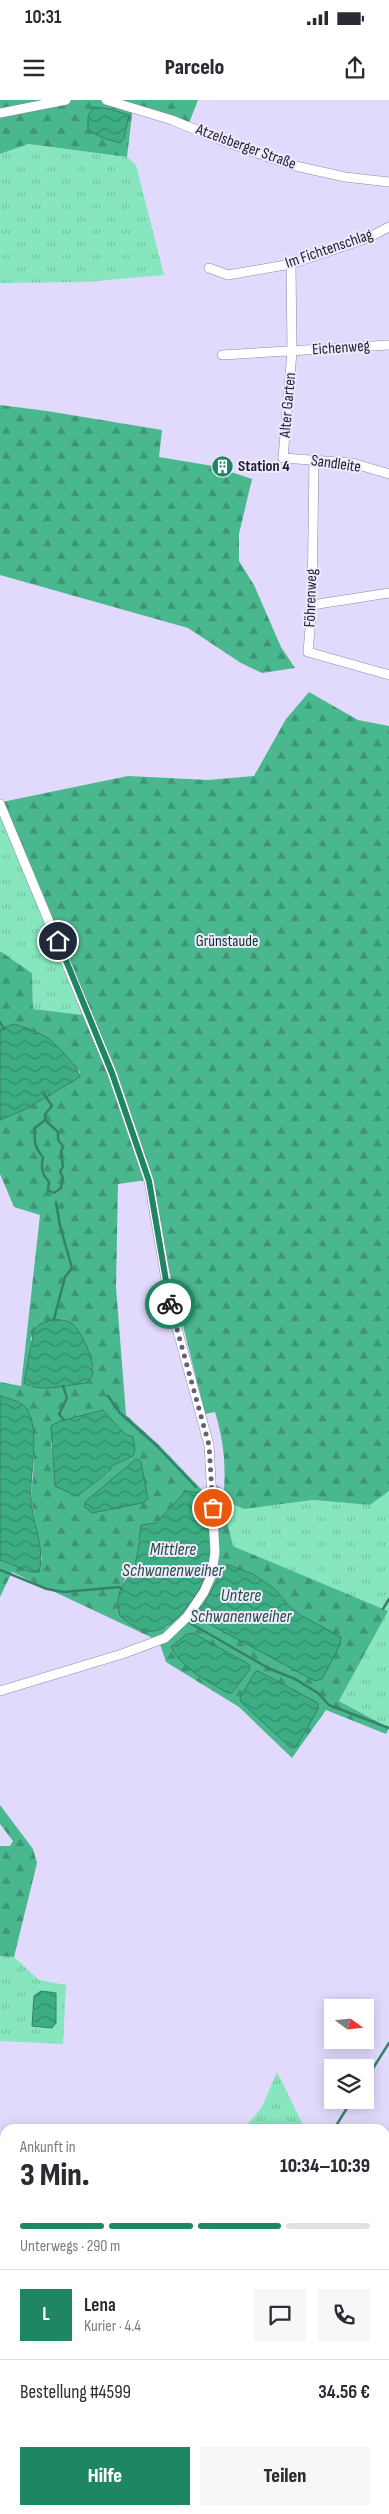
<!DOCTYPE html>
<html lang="de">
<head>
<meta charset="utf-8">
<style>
	body { margin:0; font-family:"Sofia Sans Condensed",sans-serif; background:#f7f7f7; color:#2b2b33; height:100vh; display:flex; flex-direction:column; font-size:19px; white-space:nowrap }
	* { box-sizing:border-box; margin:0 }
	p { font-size:16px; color:#7c7c81 }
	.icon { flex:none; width:28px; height:28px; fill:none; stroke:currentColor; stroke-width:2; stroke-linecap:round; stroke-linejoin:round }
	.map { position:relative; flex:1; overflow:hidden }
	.panel { position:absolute; left:0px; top:2024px; width:390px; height:391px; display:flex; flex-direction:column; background:#fff; border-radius:15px 15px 0 0; box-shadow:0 2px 12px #0003 }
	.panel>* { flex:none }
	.needle { width:32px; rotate:105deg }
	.fabs { position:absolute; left:324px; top:1899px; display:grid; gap:10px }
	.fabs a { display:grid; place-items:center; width:50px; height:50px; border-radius:0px; background:#fff; box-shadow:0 2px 12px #0003; font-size:25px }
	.pin { position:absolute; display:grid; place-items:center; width:42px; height:42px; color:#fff; margin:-21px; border:2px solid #fff; border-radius:50%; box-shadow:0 1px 5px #0007 }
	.courier { position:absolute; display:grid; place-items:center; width:50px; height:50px; margin:-25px; border:4px solid #1e8662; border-radius:50%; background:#fff; color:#222; box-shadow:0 1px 6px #0007 }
	.head em { font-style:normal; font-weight:800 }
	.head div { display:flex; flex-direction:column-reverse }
	.head { display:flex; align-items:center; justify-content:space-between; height:85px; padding:0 20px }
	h1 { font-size:32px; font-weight:800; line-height:38px }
	.bar { display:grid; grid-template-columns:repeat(4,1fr); gap:8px 5px; align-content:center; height:60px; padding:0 20px }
	.bar i { height:6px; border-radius:4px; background:#e1e1e2 }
	.bar .active { background:#1e8662 }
	.bar p { grid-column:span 4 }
	.line { display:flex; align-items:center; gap:12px; padding:0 20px; border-top:1px solid #e1e1e2 }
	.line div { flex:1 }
	.round { display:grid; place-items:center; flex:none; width:52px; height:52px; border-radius:0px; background:#f7f7f7 }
	.cta { display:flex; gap:10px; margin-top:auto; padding:10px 20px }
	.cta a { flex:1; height:58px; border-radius:0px; background:#1e8662; color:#fff; font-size:20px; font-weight:800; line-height:58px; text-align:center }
	.cta a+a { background:#f7f7f7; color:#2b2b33 }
	.status { display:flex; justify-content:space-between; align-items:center; height:35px; padding:0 25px; background:#fff; direction:ltr }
	.status svg { height:14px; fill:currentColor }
	header { display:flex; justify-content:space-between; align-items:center; height:65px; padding:0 20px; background:#fff; font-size:22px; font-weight:800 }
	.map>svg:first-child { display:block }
</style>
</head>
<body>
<div class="status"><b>10:31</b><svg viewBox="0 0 49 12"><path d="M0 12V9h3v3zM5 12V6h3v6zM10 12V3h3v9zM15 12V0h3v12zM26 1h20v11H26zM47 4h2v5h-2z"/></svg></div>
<header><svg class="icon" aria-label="menu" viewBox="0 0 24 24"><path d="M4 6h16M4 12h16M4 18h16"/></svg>Parcelo<svg class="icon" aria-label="share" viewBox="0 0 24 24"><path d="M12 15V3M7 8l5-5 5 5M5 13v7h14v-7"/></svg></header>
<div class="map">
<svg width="389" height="2414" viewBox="0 0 389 2414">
	<defs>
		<pattern id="grass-tufts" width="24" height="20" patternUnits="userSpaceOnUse" patternTransform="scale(1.25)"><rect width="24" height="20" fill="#87e6bd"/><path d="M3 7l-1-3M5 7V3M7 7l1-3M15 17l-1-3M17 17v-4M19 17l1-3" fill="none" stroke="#74c5a3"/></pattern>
		<pattern id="forest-firs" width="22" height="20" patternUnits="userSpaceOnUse" patternTransform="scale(1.25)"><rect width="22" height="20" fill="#4ab88e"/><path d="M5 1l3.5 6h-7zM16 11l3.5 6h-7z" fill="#3d9574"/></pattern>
		<pattern id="water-waves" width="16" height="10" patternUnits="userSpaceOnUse" patternTransform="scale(1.25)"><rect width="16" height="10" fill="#3dad83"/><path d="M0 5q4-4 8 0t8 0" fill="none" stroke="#338c6b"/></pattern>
	</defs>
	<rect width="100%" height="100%" fill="#e2dafc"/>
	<path fill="url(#grass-tufts)" d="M 27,44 L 127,57 L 136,65 L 164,175 L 85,182 L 0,183 L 0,54 Z
		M 0,699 L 2,702 L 82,916 L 33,909 L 32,873 L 0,851 Z
		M 389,1391 L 389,1628 L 339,1601 L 388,1511 L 233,1446 L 222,1400 L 244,1409 L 313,1400 L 370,1405 Z
		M 0,1856 L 14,1857 L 39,1880 L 66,1885 L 63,1944 L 0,1941 Z
		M 277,1972 L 305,2029 L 244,2029 L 262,2007 Z
		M 389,2047 L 389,2414 L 80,2414 L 81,2410 L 385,2410 L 385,2051 Z"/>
	<path fill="url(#forest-firs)" fill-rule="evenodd" d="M 0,0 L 198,0 L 189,23 L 133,6 L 127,57 L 28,44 L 0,54 Z
		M 0,305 L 47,311 L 162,330 L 159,357 L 213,366 L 252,379 L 239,434 L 239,461 L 254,485 L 281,547 L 295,568 L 262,573 L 241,563 L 188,528 L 0,475 Z
		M 309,592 L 358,620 L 389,626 L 389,1391 L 370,1405 L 313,1400 L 244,1409 L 222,1400 L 233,1446 L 388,1511 L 339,1601 L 389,1628 L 386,1634 L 326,1610 L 292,1658 L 239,1607 L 166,1562 L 159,1541 L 12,1472 L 0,1497 L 0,1460 L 31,1472 L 42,1460 L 31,1399 L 34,1361 L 32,1322 L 8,1299 L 0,1296 L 0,1282 L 21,1286 L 40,1115 L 14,1107 L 0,1074 L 0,1020 L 24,1010 L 80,977 L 80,972 L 50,939 L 14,925 L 0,929 L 0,851 L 32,873 L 33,909 L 82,915 L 2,702 L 128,676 L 208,680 L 254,676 L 286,619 ZM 147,1080 L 205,1314 L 215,1312 C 223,1338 226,1363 224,1390 L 214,1384 L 214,1388 L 203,1391 L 159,1345 L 126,1315 L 116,1187 L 118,1084 ZM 31,1237 L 84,1240 L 94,1270 L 86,1283 L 30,1287 C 25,1263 31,1259 31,1237 ZM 103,1310 L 125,1334 L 133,1356 L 112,1366 L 110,1372 L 76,1396 L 56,1381 L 51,1344 L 60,1321 ZM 186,1392 L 207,1402 L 210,1457 L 204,1480 L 195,1497 L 167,1527 L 146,1531 L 126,1520 L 118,1497 L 125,1479 L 136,1461 L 141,1425 L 156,1423 ZM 226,1464 L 253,1474 L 275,1489 L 290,1507 L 302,1516 L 341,1538 L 215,1486 ZM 250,1565 L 250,1569 L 232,1593 L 228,1593 L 201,1577 Z
		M 0,1705 L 33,1749 L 37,1763 L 14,1857 L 0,1856 L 0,1746 L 10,1746 L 13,1741 L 0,1724 Z"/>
	<path fill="url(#water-waves)" stroke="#358269" d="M 93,7 L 110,9 L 129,15 L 124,38 L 120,43 L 103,38 L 88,30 L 88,17 Z
		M 14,924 C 23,926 44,935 51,940 C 58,947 80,969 80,977 L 24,1010 L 0,1020 L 0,929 Z
		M 54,1219 C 58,1220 65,1220 69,1222 C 80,1226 93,1258 93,1270 C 94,1276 90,1279 86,1283 C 68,1285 39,1293 24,1283 L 34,1230 L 40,1224 Z
		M 0,1296 C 9,1299 22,1301 27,1309 C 41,1331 29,1376 31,1400 C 33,1424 45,1448 39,1472 L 31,1472 L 0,1460 Z
		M 103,1310 L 125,1334 L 133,1337 L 135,1349 L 133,1356 L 112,1366 L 110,1371 L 77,1396 L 55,1386 L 51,1326 L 60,1321 Z
		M 136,1359 L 141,1362 L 148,1399 L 142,1403 L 92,1413 L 84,1406 L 86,1401 Z
		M 186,1391 L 201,1393 C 212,1409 213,1453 207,1472 C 200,1493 172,1535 147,1531 C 138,1530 127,1522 120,1516 C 112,1484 131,1483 136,1460 C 139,1449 139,1436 141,1425 L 156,1423 Z
		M 226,1464 L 253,1474 L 275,1489 L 290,1507 L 302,1516 L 341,1537 L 340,1545 L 322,1579 L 315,1581 L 200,1519 L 199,1514 Z
		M 193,1533 L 250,1565 L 250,1569 L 232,1593 L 228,1593 C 207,1581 183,1570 171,1547 L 187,1534 Z
		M 258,1571 L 318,1603 L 318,1609 L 296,1647 L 291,1648 L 241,1602 L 240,1598 L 255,1572 Z
		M 41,1891 L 56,1893 L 56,1923 L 52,1928 L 32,1926 L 34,1896 Z"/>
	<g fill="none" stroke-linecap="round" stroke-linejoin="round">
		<path stroke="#358269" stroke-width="2.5" d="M 0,922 L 4,929
			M 44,994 L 52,1006 L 45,1014 L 45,1020 L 58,1032 L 58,1040 L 63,1046 L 61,1052 L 63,1067 L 60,1071 L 63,1078 L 61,1088 L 54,1093 L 48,1090 L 49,1082 C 41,1073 41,1067 43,1057 C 34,1047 34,1041 35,1028 L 45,1020
			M 54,1219 L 65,1177 L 72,1168 L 60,1126 L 56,1102
			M 63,1286 L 67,1298 L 59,1314 L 64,1320
			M 108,1296 L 120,1313 L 156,1345 L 196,1387
			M 0,1470 L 47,1489 L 64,1492 L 119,1487 L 122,1489
			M 383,1509 L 389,1499
			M 190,1523 L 268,1568 L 295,1579 L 318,1593 L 329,1605 L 389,1628
			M 365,1981 L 389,1943
			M 334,2029 L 352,2000
			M 0,2231 L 5,2231
			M 385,2328 L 389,2330"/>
		<defs>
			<path id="minor" d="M 106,0 L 172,20 L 218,39 L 291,65 L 345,77 L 389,82
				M 0,13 L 66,0
				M 291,164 L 292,252 L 283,358 L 352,363 L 389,374
				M 209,168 L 228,175 L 291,164 L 368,138 L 389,127
				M 222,255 L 389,245
				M 314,359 L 312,505 L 308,552 L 389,575
				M 312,505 L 389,493
				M 0,704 L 112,973 L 149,1081 L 170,1203 L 209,1345 L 215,1452 L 212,1474 L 204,1492 L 187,1517 L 165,1538 L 122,1554 L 0,1591
				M 0,2207 L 5,2205"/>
		</defs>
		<use href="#minor" stroke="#8f87a6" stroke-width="10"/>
		<use href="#minor" stroke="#fff" stroke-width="9"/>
	</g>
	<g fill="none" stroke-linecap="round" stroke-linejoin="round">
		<path stroke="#656074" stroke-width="5" stroke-dasharray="0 9" d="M 170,1204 L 209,1345 L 213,1408"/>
		<path stroke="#1e8662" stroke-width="6" d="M 58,841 L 112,973 L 149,1081 L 170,1204"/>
	</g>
	<defs>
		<symbol id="building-disc" viewBox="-11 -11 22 22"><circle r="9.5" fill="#1e8662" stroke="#eee9fe"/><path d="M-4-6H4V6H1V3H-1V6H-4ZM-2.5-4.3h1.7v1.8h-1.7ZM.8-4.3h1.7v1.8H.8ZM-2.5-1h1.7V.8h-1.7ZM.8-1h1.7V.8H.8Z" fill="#fff"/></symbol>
	</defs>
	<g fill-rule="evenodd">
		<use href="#building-disc" x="210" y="354" width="25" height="25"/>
	</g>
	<g text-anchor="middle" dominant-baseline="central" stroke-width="4" stroke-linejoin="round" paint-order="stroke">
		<g font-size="16" fill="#221f2b" stroke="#eee9fe">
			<text transform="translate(246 47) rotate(20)">Atzelsberger Straße</text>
			<text transform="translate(329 149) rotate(-19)">Im Fichtenschlag</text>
			<text transform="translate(341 248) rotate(-4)">Eichenweg</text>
			<text transform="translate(288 305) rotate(-85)">Alter Garten</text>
			<text transform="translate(336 364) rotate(8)">Sandleite</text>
			<text transform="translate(311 498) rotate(-88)">Föhrenweg</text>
		</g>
		<g font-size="16" font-weight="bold" fill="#221f2b" stroke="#eee9fe" text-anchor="start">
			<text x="238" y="366">Station 4</text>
		</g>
		<g font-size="16" fill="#093a29" stroke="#eee9fe">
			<text x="227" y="841">Grünstaude</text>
		</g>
		<g font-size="18" font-style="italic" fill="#22503d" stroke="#eee9fe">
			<text x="173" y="1449">Mittlere<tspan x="173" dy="21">Schwanenweiher</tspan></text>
			<text x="241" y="1495">Untere<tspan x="241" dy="21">Schwanenweiher</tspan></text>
		</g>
	</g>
</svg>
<div class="fabs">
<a><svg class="needle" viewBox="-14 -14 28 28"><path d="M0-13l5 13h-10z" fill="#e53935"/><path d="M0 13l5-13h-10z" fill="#7c7c81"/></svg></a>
<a><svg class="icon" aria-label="layers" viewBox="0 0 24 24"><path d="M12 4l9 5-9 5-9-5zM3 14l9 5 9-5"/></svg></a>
</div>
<div class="pin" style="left:213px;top:1408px;background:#ea580c"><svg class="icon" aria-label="bag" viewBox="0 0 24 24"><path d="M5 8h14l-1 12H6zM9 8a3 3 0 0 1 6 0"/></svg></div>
<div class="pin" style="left:58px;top:841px;background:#1f2937"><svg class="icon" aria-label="home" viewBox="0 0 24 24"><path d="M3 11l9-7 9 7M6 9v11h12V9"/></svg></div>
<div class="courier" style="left:170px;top:1204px"><svg class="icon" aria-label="bike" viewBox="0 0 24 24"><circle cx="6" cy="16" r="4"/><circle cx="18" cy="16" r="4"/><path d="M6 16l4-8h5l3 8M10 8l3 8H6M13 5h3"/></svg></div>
<section class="panel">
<div class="head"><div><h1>3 Min.</h1><p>Ankunft in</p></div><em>10:34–10:39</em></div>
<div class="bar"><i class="active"></i><i class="active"></i><i class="active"></i><i></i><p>Unterwegs · 290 m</p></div>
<div class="line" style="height:90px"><b class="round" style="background:#1e8662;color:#fff">L</b><div><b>Lena</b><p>Kurier · 4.4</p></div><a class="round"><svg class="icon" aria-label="chat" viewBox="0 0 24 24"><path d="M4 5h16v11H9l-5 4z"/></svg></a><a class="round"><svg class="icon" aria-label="phone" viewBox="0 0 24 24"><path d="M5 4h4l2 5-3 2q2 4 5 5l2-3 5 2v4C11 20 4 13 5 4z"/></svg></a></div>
<div class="line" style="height:65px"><div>Bestellung #4599</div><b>34.56 €</b></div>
<div class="cta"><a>Hilfe</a><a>Teilen</a></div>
</section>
</div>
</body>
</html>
